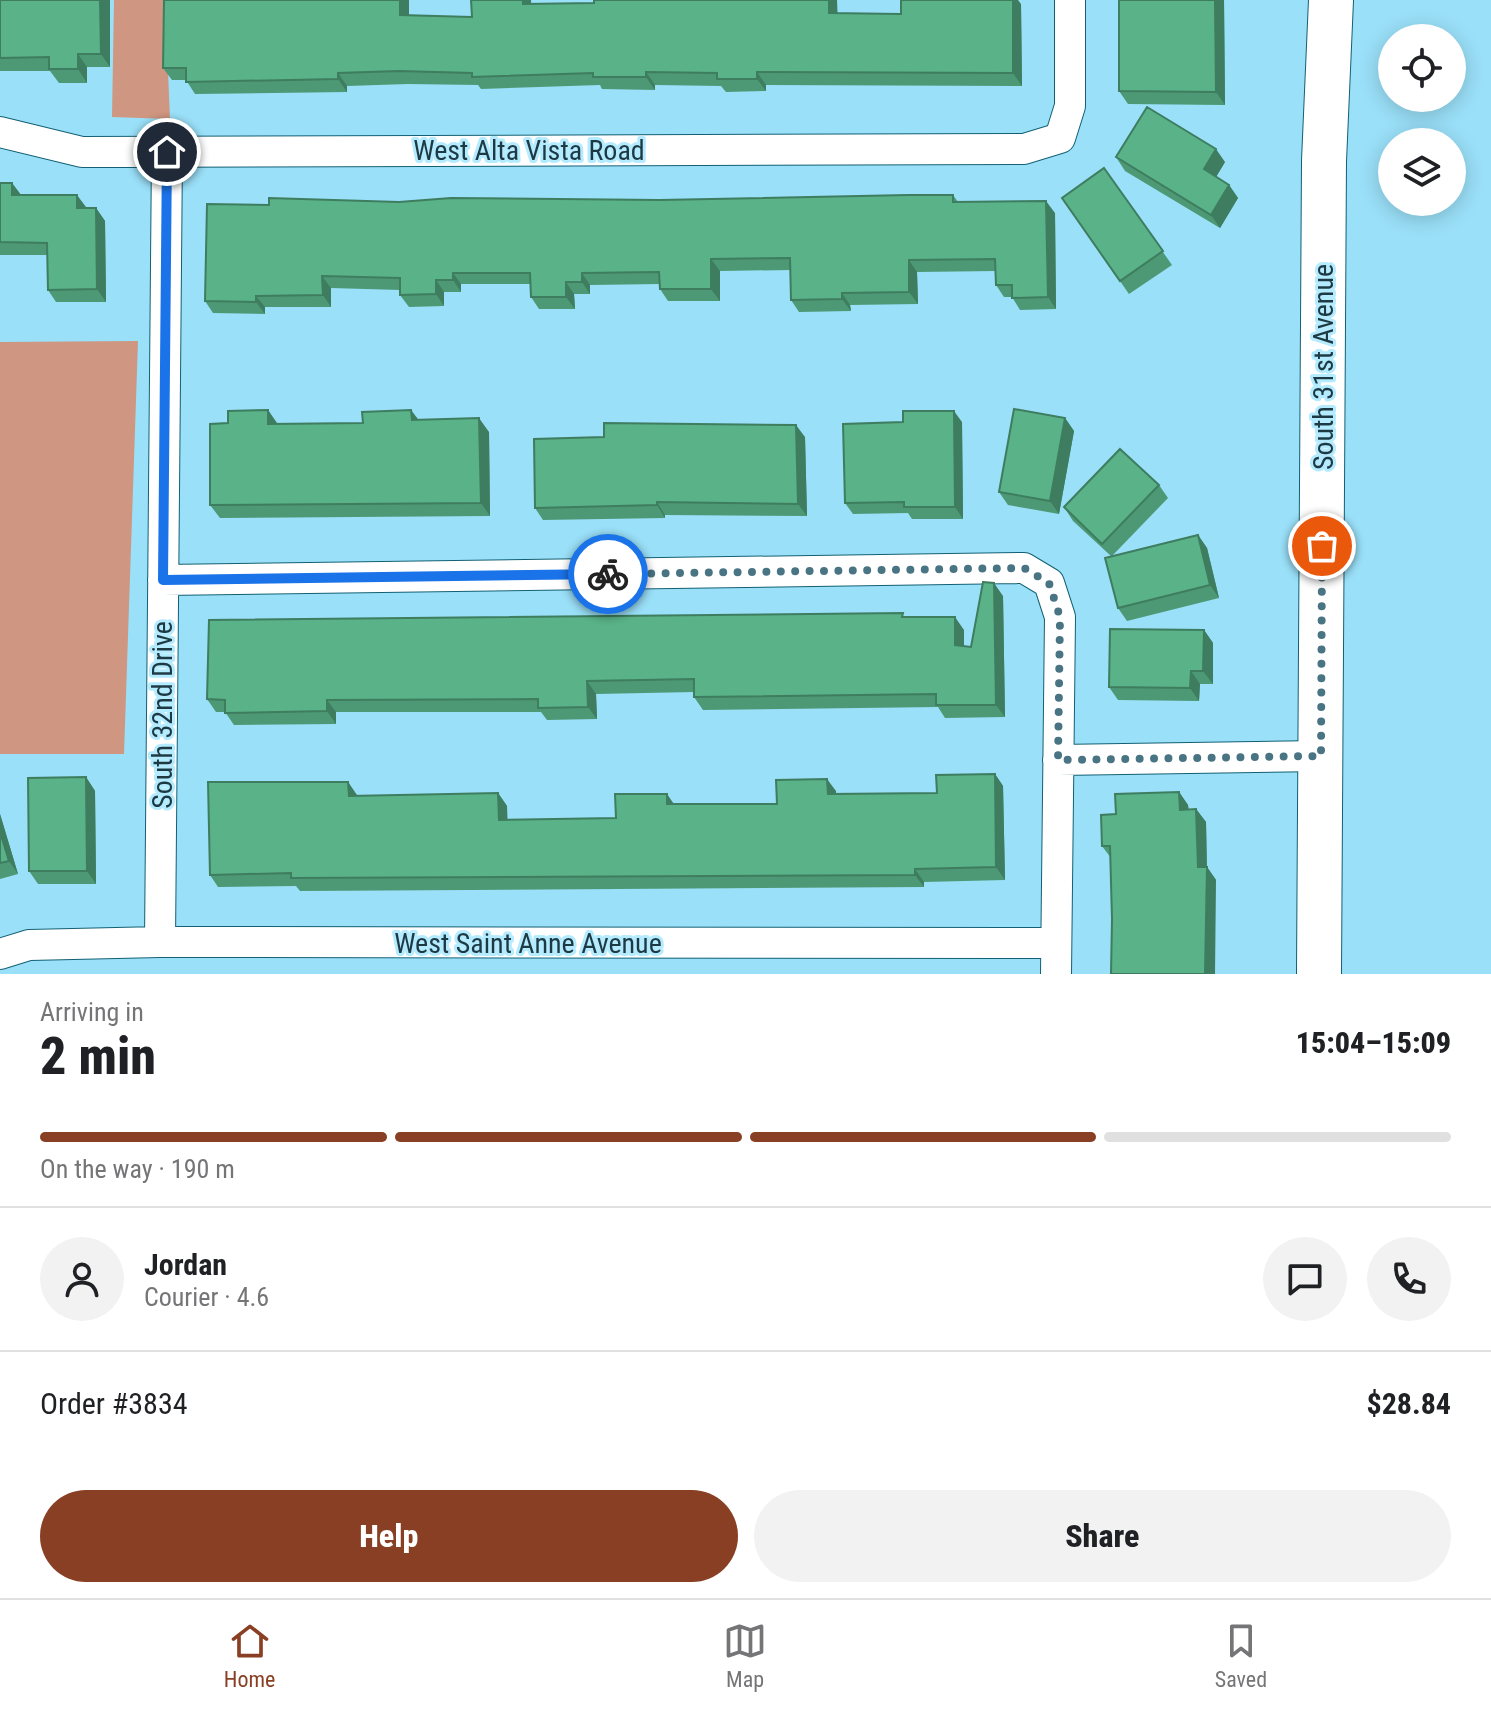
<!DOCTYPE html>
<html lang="en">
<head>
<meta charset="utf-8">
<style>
	body { margin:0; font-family:"Roboto Condensed",sans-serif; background:#f2f2f2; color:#202124; height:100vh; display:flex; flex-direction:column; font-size:30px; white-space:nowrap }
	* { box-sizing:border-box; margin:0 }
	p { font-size:26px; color:#757577 }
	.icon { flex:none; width:44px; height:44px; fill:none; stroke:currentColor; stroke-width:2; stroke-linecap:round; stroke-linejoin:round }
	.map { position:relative; height:974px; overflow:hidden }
	.details { display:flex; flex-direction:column; background:#fff; flex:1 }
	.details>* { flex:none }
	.tools { position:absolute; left:1378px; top:24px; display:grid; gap:16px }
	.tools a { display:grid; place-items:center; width:88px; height:88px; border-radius:50%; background:#fff; box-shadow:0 4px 20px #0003; font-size:40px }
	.pin { position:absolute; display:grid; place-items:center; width:68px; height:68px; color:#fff; margin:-34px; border:4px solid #fff; border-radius:50%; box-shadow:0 2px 8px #0007 }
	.courier { position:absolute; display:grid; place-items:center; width:80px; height:80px; margin:-40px; border:6px solid #1a73e8; border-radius:50%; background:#fff; color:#222; box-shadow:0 2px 10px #0007 }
	.summary em { font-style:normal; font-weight:800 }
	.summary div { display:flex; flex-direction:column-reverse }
	.summary { display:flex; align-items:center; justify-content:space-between; height:136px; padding:0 40px }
	h1 { font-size:52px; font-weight:800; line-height:60px }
	.bar { display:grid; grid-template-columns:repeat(4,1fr); gap:12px 8px; align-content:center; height:96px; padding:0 40px }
	.bar i { height:10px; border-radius:6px; background:#e0e0e0 }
	.bar .active { background:#883f23 }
	.bar p { grid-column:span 4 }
	.line { display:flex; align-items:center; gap:20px; padding:0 40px; border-top:2px solid #e0e0e0 }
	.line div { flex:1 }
	.round { display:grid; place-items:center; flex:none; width:84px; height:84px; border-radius:42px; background:#f2f2f2 }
	.cta { display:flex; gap:16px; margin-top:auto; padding:16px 40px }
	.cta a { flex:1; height:92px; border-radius:48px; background:#883f23; color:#fff; font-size:32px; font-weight:800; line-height:92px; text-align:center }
	.cta a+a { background:#f2f2f2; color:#202124 }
	.tab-bar { display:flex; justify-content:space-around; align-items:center; height:112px; border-top:2px solid #e0e0e0; background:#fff; font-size:22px; color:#757577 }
	.tab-bar a { display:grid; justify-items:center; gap:4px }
	.tab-bar .active { color:#883f23 }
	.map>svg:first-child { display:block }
</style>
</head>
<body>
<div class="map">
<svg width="1491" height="974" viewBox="0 0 1491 974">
	<rect width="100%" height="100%" fill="#9ae0f8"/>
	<path fill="#cf9681" d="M 114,0 L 165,0 L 170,119 L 112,117 Z
		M 138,341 L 124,754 L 0,754 L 0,342 Z"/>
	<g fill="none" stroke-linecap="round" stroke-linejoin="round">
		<defs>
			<path id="street" d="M 0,132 L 82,152 L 1024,149 L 1060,138 L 1070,106 L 1070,0
				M 163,580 L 1024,568 L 1049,583 L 1060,617 L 1056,974
				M 1058,760 L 1321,756
				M 160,942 L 167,152
				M 0,954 L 29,945 L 160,942 L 1056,943"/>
			<path id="secondary" d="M 1319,974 L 1324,161 L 1331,0"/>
		</defs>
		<use href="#street" stroke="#136074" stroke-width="32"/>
		<use href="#secondary" stroke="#136074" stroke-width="46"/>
		<use href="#street" stroke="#fff" stroke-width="30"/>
		<use href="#secondary" stroke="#fff" stroke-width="44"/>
	</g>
	<path fill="#4d9975" d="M 0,0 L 110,0 L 110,67 L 87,67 L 87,83 L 59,83 L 50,71 L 0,71 Z
		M 409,0 L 409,15 L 472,17 L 471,0 L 531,0 L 531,4 L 594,3 L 594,0 L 837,0 L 837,13 L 901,14 L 1021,4 L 1022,86 L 766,85 L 766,91 L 726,92 L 721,86 L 655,85 L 655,90 L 602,89 L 600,85 L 481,89 L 478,85 L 408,84 L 347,86 L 347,92 L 195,94 L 186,80 L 172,80 L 163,68 Z
		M 1119,0 L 1224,0 L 1225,105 L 1128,104 L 1119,91 Z
		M 1116,157 L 1225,162 L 1216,177 L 1229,185 L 1238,198 L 1220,228 L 1125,171 Z
		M 1104,168 L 1172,265 L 1129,294 L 1062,198 Z
		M 0,183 L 12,183 L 21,195 L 86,207 L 86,208 L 96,208 L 105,221 L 106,302 L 56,302 L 48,290 L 48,255 L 0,255 Z
		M 953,195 L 958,202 L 1055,213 L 1056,309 L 1020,310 L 1012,297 L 1004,297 L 996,285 L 996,271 L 917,272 L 918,304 L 850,305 L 851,311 L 799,312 L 791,300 L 790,270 L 720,271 L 720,301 L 668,301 L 660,289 L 660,284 L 590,285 L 590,294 L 574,294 L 575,309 L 539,309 L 531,297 L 530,284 L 461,284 L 461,292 L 444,292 L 444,306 L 409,307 L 400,295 L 400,290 L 331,288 L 331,307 L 265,307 L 265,314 L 213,313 L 205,301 L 269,205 L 399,202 L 659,200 Z
		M 268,410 L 277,424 L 363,423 L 419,420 L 489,432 L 490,516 L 220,518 L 210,505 L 228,423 Z
		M 1065,418 L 1074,431 L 1059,514 L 1008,505 L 999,492 Z
		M 962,422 L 963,519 L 912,519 L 908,513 L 853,514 L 845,503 Z
		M 805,437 L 807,516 L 665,515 L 665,518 L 543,520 L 535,508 Z
		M 1159,485 L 1168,498 L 1112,556 L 1198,535 L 1207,548 L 1219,598 L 1127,621 L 1118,608 L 1111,556 L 1073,521 L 1064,507 Z
		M 1003,596 L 1005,717 L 945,718 L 938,707 L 703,710 L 694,697 L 694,692 L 596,694 L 597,719 L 547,720 L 541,712 L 336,712 L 336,724 L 234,725 L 225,712 L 216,712 L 207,699 L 906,617 L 964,630 L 964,646 L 971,647 Z
		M 1204,630 L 1213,643 L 1213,684 L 1200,684 L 1199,701 L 1118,700 L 1109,687 Z
		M 995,774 L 1003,786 L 1005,880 L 924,882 L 924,887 L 300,891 L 296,886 L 218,887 L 210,875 L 348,782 L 357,796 L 498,793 L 507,806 L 507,820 L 616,818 L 674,804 L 777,804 L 836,791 L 836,794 L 937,793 Z
		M 86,777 L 95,791 L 96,884 L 38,884 L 29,871 Z
		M 1179,792 L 1188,805 L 1189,810 L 1196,809 L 1206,822 L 1207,867 L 1216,880 L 1112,919 L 1111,858 L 1102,846 L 1116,814 Z
		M 0,814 L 18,874 L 0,879 Z"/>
	<path fill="#3e7d5f" d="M 100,0 L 110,0 L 110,67 L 101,54 Z
		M 400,0 L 409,0 L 409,28 L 400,15 Z
		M 523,0 L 531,0 L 532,17 L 523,4 Z
		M 829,0 L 837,0 L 838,25 L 829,13 Z
		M 1013,0 L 1018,0 L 1021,4 L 1022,86 L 1013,73 Z
		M 1215,0 L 1224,0 L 1225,105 L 1216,92 Z
		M 78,54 L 87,67 L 87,83 L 78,69 Z
		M 646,72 L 655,85 L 655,90 L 646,77 Z
		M 757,72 L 766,85 L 766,91 L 757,79 Z
		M 338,73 L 347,86 L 347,92 L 338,79 Z
		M 1216,149 L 1225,162 L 1213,182 L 1204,169 Z
		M 12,183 L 21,195 L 12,195 Z
		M 1229,185 L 1238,198 L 1220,228 L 1211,215 Z
		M 77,195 L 86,207 L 86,221 L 77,208 Z
		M 1046,201 L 1055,213 L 1056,309 L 1048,297 Z
		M 96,208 L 105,221 L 106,302 L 97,289 Z
		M 711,259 L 720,271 L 720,301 L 711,289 Z
		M 909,260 L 917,272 L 918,304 L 909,292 Z
		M 453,273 L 461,284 L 461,292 L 453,280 Z
		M 582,273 L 590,285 L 590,294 L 582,282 Z
		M 322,276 L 331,288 L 331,307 L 323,295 Z
		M 436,280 L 444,292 L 444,306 L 436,294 Z
		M 566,282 L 574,294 L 575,309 L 566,297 Z
		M 842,293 L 850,305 L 851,311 L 842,299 Z
		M 256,296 L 265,307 L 265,314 L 256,302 Z
		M 268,410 L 277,423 L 277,437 L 268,424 Z
		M 411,410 L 421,423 L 412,420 Z
		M 954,411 L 962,422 L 963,519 L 955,507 Z
		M 479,418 L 489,432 L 490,516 L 481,503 Z
		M 1065,418 L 1074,431 L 1059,514 L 1050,501 Z
		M 796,425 L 805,437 L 807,516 L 798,504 Z
		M 657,502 L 665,515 L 665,518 L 657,505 Z
		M 1198,535 L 1207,548 L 1219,598 L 1210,585 Z
		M 994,583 L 1003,596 L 1005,717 L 996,705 Z
		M 955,617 L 964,630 L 964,658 L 955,645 Z
		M 1204,630 L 1213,643 L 1213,684 L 1203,671 Z
		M 1191,671 L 1200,684 L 1199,701 L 1190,688 Z
		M 587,681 L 596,694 L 597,719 L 588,707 Z
		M 327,700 L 336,712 L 336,724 L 327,711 Z
		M 995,774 L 1003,786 L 1005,880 L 996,867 Z
		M 86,777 L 95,791 L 96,884 L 87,871 Z
		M 827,779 L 836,791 L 836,806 L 828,794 Z
		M 348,782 L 357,795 L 358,809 L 349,796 Z
		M 1179,792 L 1188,805 L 1189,823 L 1180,810 Z
		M 498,793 L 507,806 L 508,832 L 499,820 Z
		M 667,794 L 676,807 L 667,804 Z
		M 1196,809 L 1206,822 L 1207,880 L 1198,867 Z
		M 0,814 L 18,874 L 9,861 L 0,832 Z
		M 1207,867 L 1216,880 L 1215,974 L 1205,974 Z
		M 915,869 L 924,882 L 924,887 L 915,875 Z"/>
	<path fill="#59b288" stroke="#3e7d5f" stroke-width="2" d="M 0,0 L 100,0 L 101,54 L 78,54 L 78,69 L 49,69 L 49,57 L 0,58 Z
		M 164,0 L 400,0 L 400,15 L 472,17 L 471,0 L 523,0 L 523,4 L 594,3 L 594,0 L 829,0 L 829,13 L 901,14 L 901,0 L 1013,0 L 1013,73 L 757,72 L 757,79 L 717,79 L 717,73 L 646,72 L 646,77 L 593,77 L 593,73 L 472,77 L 472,73 L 399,71 L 338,73 L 338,79 L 186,82 L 186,68 L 163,68 Z
		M 1119,0 L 1215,0 L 1216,92 L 1119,91 Z
		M 1147,107 L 1216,149 L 1204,169 L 1229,185 L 1211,215 L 1116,157 Z
		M 1104,168 L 1163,251 L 1120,281 L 1062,198 Z
		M 0,183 L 12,183 L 12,195 L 77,195 L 77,208 L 96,208 L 97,289 L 48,290 L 47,243 L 0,242 Z
		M 908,195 L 953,195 L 953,202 L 1046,201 L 1048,297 L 1012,298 L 1012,285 L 996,285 L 995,259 L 909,260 L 909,292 L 842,293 L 842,299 L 791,300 L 790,258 L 711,259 L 711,289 L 660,289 L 659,272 L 582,273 L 582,282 L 566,282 L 566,297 L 531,297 L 530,273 L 453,273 L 453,280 L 436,280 L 436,294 L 400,295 L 400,278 L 322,276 L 323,295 L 256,296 L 256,302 L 205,301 L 207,204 L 269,205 L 269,198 L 399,202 L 451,198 L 659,200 Z
		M 1014,409 L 1065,418 L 1050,501 L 999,492 Z
		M 268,410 L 268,424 L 363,423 L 362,412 L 411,410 L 412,420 L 479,418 L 481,503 L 210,505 L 210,424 L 228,423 L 228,411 Z
		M 903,411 L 954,411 L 955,507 L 904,507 L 904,502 L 845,503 L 843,424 L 903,422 Z
		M 604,423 L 796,425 L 798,504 L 657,502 L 657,505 L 535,508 L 534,439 L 604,437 Z
		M 1120,449 L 1159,485 L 1102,544 L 1064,507 Z
		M 1198,535 L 1210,585 L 1118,608 L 1105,558 Z
		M 983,582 L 994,583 L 996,705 L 936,705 L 936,694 L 694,697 L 694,679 L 587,681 L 588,707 L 538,708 L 538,699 L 327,700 L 327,711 L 225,713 L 225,700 L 207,699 L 209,620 L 903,613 L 902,617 L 955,617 L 955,645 L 971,647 Z
		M 1110,629 L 1204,630 L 1203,671 L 1191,671 L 1190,688 L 1109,687 Z
		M 995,774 L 996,867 L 915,869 L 915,875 L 291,878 L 291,873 L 210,875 L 208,782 L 348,782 L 349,796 L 498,793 L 499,820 L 616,818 L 615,794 L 667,794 L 667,804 L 777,804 L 776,780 L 827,779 L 828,794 L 937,793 L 936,775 Z
		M 86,777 L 87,871 L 29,871 L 28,778 Z
		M 1179,792 L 1180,810 L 1196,809 L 1198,867 L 1207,867 L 1205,974 L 1111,974 L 1112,919 L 1110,846 L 1102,846 L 1101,815 L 1116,814 L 1115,794 Z
		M 0,832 L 9,861 L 0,863 Z"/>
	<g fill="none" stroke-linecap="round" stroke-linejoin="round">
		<path stroke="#497483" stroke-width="8" stroke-dasharray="0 14.4" d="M 608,574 L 1024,568 L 1049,583 L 1060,617 L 1058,760 L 1321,756 L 1322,546"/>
		<path stroke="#1a73e8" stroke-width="10" d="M 167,152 L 163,580 L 608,574"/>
	</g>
	<g text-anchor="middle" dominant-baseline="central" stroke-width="6" stroke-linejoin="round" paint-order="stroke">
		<g font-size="28" fill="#1d3a44" stroke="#b4ebfe">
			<text x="529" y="150">West Alta Vista Road</text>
			<text transform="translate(1323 367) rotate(-90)">South 31st Avenue</text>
			<text transform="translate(162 715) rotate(-90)">South 32nd Drive</text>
			<text x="528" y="943">West Saint Anne Avenue</text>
		</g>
	</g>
</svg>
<div class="tools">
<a><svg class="icon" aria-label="locate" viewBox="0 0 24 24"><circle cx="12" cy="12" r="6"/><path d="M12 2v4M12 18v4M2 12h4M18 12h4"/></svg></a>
<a><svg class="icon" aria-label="layers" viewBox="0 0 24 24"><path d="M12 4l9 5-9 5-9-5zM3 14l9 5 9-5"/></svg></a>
</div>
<div class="pin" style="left:1322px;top:546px;background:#ea580c"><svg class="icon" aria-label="bag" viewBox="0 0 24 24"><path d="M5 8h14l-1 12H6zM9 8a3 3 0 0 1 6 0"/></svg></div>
<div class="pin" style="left:167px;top:152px;background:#1f2937"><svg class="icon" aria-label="home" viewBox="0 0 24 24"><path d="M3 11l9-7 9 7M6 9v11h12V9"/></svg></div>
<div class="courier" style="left:608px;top:574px"><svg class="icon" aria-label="bike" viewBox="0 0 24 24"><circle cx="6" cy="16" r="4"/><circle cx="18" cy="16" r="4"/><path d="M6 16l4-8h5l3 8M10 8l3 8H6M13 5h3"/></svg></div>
</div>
<section class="details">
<div class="summary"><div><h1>2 min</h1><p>Arriving in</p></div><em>15:04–15:09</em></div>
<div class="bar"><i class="active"></i><i class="active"></i><i class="active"></i><i></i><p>On the way · 190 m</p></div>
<div class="line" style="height:144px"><a class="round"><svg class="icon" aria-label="person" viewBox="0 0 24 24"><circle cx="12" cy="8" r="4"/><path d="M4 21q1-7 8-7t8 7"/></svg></a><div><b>Jordan</b><p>Courier · 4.6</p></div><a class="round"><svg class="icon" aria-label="chat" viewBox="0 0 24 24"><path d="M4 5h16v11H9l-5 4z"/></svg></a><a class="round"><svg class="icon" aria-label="phone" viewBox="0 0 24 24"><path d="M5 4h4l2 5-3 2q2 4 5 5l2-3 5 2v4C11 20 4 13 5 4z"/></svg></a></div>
<div class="line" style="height:104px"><div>Order #3834</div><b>$28.84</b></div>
<div class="cta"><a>Help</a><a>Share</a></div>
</section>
<nav class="tab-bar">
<a class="active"><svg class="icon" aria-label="home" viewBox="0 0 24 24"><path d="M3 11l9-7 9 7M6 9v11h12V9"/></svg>Home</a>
<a><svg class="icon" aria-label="map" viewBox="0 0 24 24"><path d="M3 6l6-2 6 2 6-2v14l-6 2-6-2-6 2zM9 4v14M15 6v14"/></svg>Map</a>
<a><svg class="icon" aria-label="saved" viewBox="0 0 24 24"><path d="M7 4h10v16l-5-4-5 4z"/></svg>Saved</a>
</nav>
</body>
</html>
